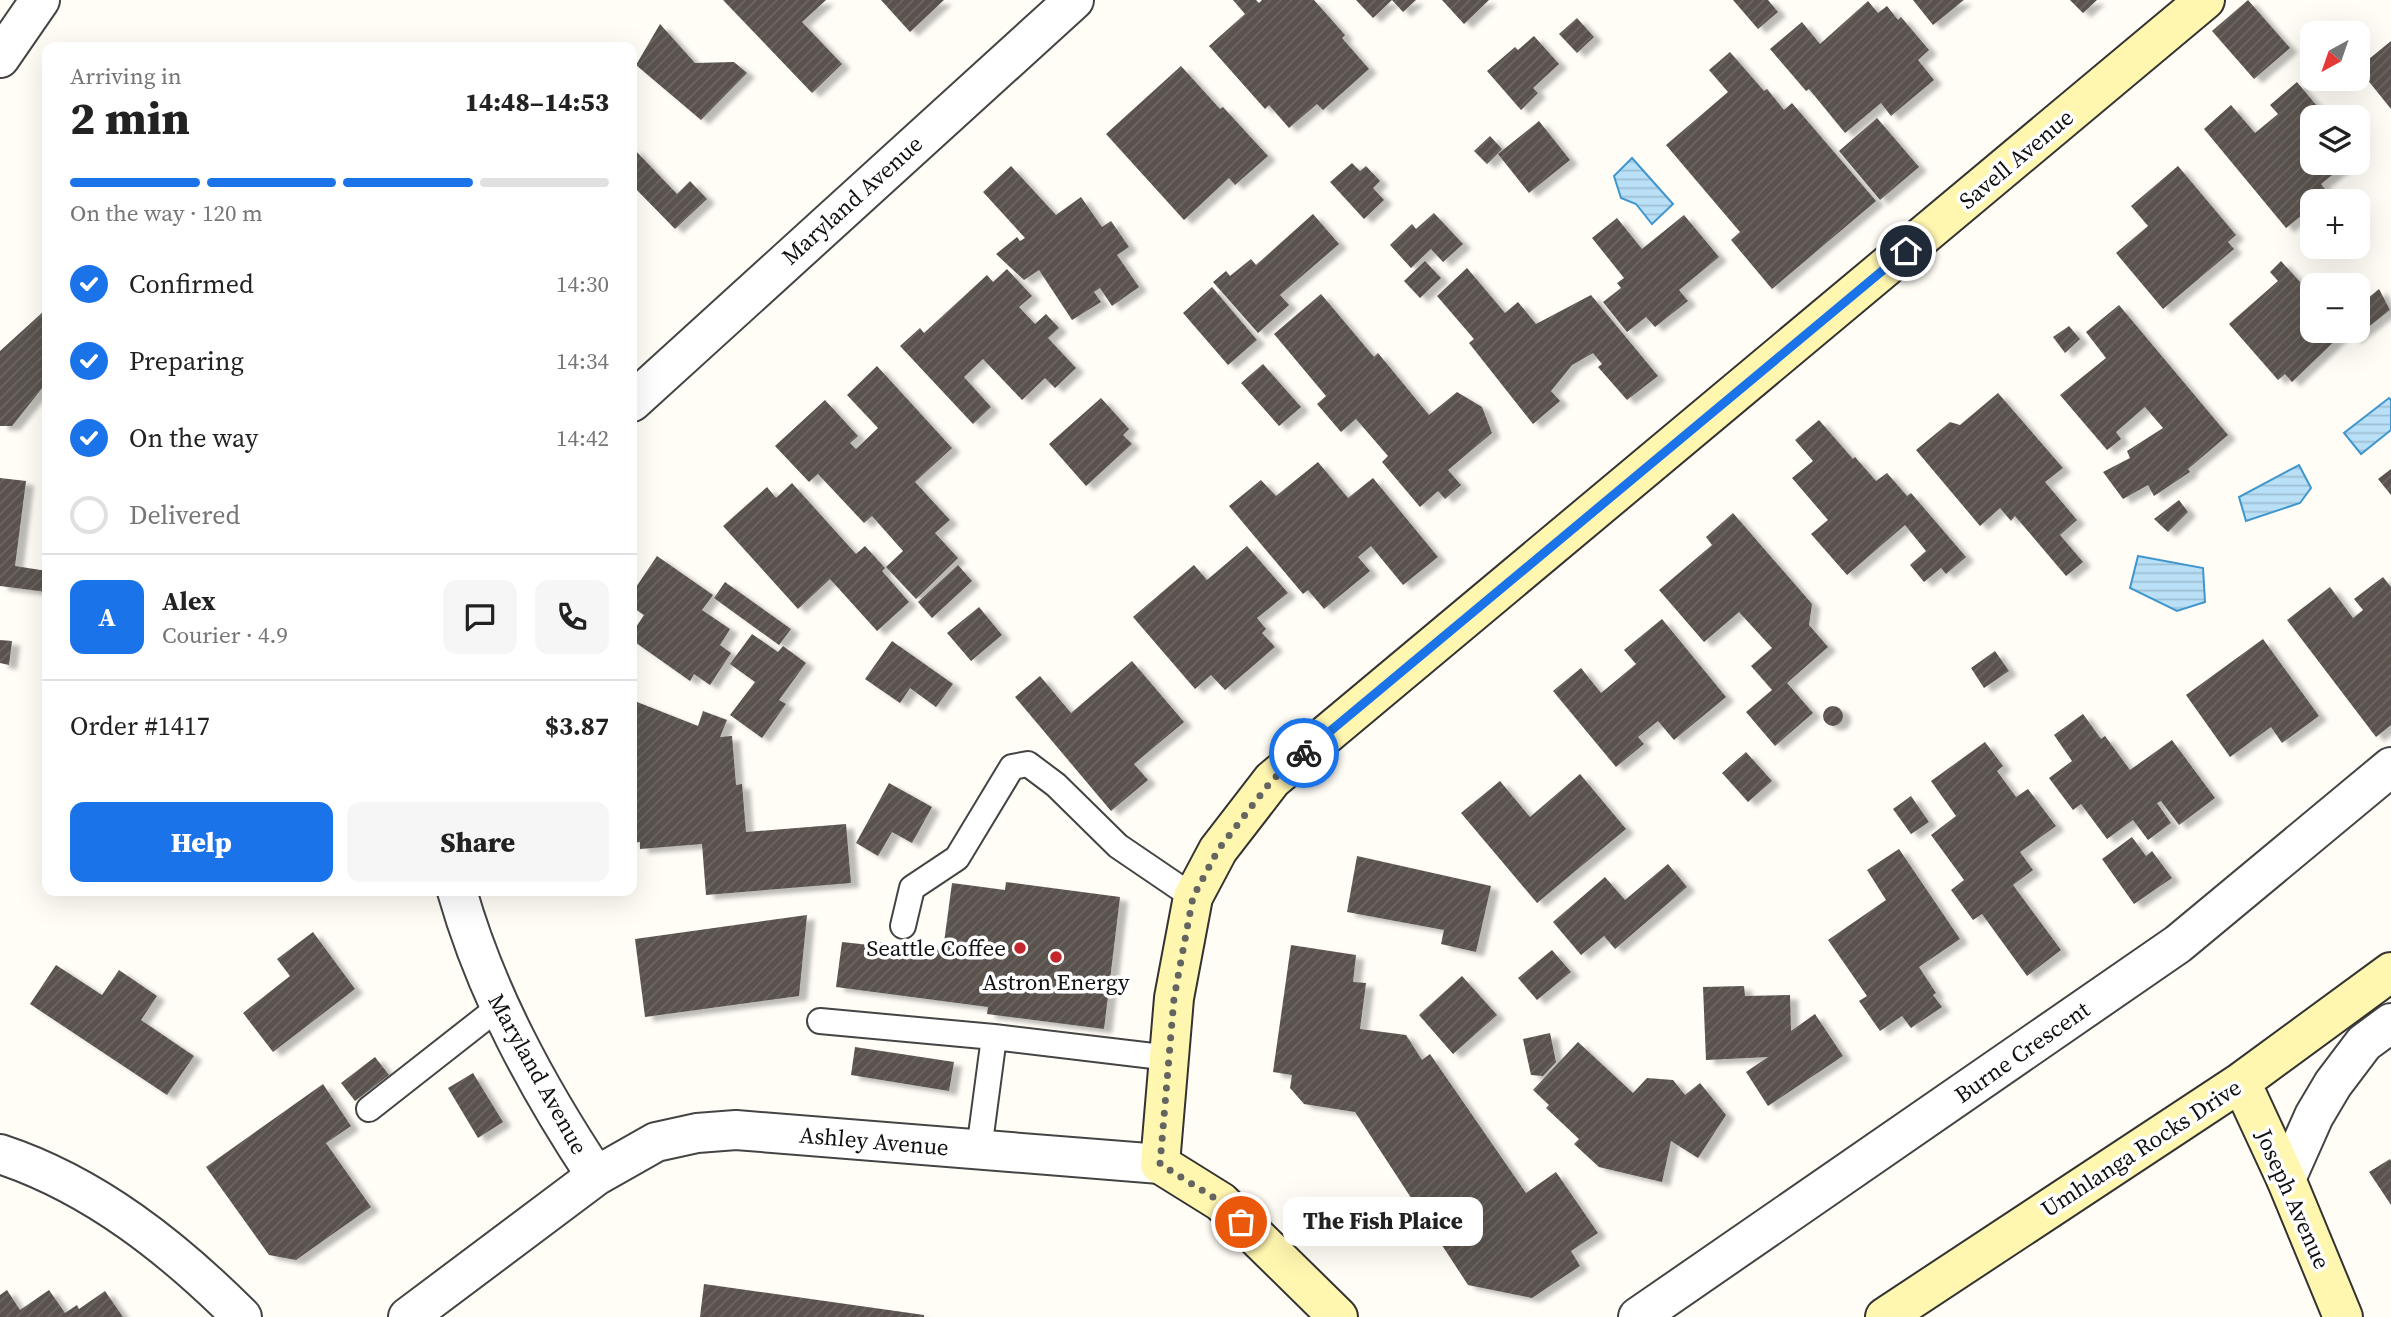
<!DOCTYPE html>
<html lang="en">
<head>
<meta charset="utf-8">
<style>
	body { margin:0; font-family:"Source Serif 4",serif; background:#f6f6f6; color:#222; height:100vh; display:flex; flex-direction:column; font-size:26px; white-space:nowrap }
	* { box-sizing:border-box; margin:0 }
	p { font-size:23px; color:#767676 }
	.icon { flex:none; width:38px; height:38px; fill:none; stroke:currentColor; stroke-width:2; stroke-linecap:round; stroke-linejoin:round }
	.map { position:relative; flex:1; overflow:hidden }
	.drawer { position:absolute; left:42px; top:42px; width:595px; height:854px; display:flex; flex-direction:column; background:#fff; border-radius:14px; box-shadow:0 7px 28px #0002 }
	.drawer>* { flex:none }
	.needle { width:46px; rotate:220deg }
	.controls { position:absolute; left:2300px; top:21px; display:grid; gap:14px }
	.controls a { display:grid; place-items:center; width:70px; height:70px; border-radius:14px; background:#fff; box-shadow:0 7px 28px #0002; font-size:35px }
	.pin { position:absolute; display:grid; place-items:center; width:60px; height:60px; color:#fff; margin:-30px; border:4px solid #fff; border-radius:50%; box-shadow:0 2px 7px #0007 }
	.courier { position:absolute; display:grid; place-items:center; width:70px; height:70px; margin:-35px; border:5px solid #1a73e8; border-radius:50%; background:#fff; color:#222; box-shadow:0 2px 9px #0007 }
	.bubble { position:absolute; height:49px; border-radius:14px; background:#fff; box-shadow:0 7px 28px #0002; font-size:23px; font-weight:800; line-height:49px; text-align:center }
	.head em { font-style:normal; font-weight:800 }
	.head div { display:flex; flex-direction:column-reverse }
	.head { display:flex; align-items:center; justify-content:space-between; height:119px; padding:0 28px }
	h1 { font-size:46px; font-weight:800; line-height:52px }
	.bar { display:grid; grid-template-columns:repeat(4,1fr); gap:10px 7px; align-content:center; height:84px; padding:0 28px }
	.bar i { height:9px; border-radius:5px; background:#e0e0e0 }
	.bar .selected { background:#1a73e8 }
	.bar p { grid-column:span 4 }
	.line { display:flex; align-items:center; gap:18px; padding:0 28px; border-top:2px solid #e0e0e0 }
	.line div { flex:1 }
	.round { display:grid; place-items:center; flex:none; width:74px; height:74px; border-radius:14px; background:#f6f6f6 }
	ol { padding:0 28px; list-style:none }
	li { display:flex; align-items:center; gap:21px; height:77px }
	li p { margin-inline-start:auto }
	li .icon { padding:7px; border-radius:50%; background:#1a73e8; color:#fff; stroke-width:4 }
	li:last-child { color:#767676 }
	li i { width:38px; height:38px; border:4px solid #e0e0e0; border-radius:50% }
	.primary-button { display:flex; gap:14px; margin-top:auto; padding:14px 28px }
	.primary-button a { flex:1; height:80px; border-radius:14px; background:#1a73e8; color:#fff; font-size:28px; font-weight:800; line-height:80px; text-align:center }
	.primary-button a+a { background:#f6f6f6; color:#222 }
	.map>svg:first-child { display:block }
</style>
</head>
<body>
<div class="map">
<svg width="2391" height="1317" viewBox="0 0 2391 1317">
	<defs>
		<pattern id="water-rules" width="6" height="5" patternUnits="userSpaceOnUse" patternTransform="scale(1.75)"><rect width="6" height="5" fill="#b9e0f7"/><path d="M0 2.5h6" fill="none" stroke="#9ebfd3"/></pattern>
		<pattern id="building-hatch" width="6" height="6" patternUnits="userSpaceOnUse" patternTransform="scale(1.75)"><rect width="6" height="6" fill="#5a524d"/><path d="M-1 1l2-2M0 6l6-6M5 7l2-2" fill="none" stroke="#6d6662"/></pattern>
		<filter id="shadow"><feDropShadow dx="8" dy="4.5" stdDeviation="2" flood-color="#0004"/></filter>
	</defs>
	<rect width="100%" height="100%" fill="#fffdf5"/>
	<path fill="url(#water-rules)" stroke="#3f96cf" stroke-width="2" d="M 1632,158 L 1673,204 L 1652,224 L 1636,204 L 1621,198 L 1614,176 Z
		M 2389,398 L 2391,400 L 2391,430 L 2361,454 L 2344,433 Z
		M 2299,465 L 2311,488 L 2300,503 L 2246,521 L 2239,497 Z
		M 2138,556 L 2203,568 L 2205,602 L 2177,611 L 2130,588 Z"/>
	<path fill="url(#building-hatch)" filter="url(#shadow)" d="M 723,0 L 826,0 L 802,22 L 842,64 L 812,93 Z
		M 881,0 L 944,0 L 910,32 Z
		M 1233,0 L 1256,0 L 1259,3 L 1262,0 L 1314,0 L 1345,35 L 1342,38 L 1369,69 L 1323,110 L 1317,104 L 1289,128 L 1269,105 L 1265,109 L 1209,46 L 1245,14 Z
		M 1356,0 L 1416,0 L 1403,12 L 1392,0 L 1373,18 Z
		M 1442,0 L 1489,0 L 1464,24 Z
		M 1733,0 L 1768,0 L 1778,12 L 1758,29 Z
		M 1913,0 L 1964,0 L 1933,25 Z
		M 2070,0 L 2097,0 L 2083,13 Z
		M 2248,0 L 2290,48 L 2254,79 L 2212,31 Z
		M 1868,1 L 1878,13 L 1887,6 L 1898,20 L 1901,17 L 1929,50 L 1918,60 L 1934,80 L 1891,116 L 1881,103 L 1845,133 L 1809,89 L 1806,91 L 1770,49 L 1802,22 L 1820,44 Z
		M 1577,18 L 1594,37 L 1577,53 L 1559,34 Z
		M 660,24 L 695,63 L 734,62 L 747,73 L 701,120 L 636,65 Z
		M 1534,36 L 1559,64 L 1533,88 L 1538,93 L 1521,110 L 1487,71 L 1515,47 L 1518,50 Z
		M 2391,41 L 2391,109 L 2358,68 Z
		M 1730,52 L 1764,91 L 1767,89 L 1784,110 L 1792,103 L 1876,201 L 1772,289 L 1731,240 L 1740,232 L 1666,145 L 1728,92 L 1709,70 Z
		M 1181,66 L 1220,109 L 1223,107 L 1268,156 L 1235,185 L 1229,178 L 1184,220 L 1106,134 Z
		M 2297,82 L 2326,117 L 2312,117 L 2312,163 L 2347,163 L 2321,184 L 2328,193 L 2318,201 L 2312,201 L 2312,207 L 2286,228 L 2204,129 L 2231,105 L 2255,133 L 2278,114 L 2270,105 Z
		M 1877,118 L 1919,167 L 1880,200 L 1839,151 Z
		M 1539,121 L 1570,160 L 1529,193 L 1498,154 Z
		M 1490,136 L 1502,149 L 1487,164 L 1474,151 Z
		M 632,147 L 677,194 L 690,181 L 707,199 L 675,229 L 632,185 Z
		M 1352,163 L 1360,171 L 1366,166 L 1380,181 L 1373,188 L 1384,200 L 1364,219 L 1330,182 Z
		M 1011,166 L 1056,215 L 1081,197 L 1102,227 L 1111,221 L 1129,247 L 1117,255 L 1139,287 L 1112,306 L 1100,288 L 1094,292 L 1101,302 L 1072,320 L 1039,270 L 1024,280 L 996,254 L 1017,237 L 1020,241 L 1025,238 L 983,192 Z
		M 2178,166 L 2236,235 L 2228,242 L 2234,249 L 2163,309 L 2116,253 L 2148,226 L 2131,206 Z
		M 1434,213 L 1463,244 L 1443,262 L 1431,249 L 1411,268 L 1390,245 L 1412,224 L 1416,229 Z
		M 1313,214 L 1339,244 L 1280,295 L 1289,305 L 1258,333 L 1213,282 L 1226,271 L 1230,276 L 1251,259 L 1256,265 Z
		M 1684,215 L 1719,257 L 1679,290 L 1688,301 L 1655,327 L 1646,317 L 1627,332 L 1603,302 L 1621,288 L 1617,283 L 1624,278 L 1592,238 L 1617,218 L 1642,249 Z
		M 1425,261 L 1441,278 L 1420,298 L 1404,281 Z
		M 2281,261 L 2312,295 L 2312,331 L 2344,332 L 2292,382 L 2285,374 L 2278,380 L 2229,324 L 2278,281 L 2270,272 Z
		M 1467,268 L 1505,313 L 1518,302 L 1536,324 L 1591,295 L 1658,376 L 1627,400 L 1598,367 L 1602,364 L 1593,353 L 1572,365 L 1551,391 L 1560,401 L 1533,424 L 1469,343 L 1474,339 L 1437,296 Z
		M 1007,269 L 1032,296 L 1019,307 L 1035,324 L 1046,314 L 1059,328 L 1048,338 L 1076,368 L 1055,388 L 1045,378 L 1022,400 L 983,359 L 964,377 L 991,407 L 973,424 L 900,346 L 920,328 L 924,333 L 987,275 L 993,282 Z
		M 1212,287 L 1257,340 L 1228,365 L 1183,313 Z
		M 2379,289 L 2390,310 L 2353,339 L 2347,331 L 2357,331 L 2357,307 Z
		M 1321,294 L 1374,357 L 1378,353 L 1429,415 L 1457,392 L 1482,407 L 1492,433 L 1448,470 L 1461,485 L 1445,499 L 1438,491 L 1420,507 L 1382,462 L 1388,456 L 1356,419 L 1341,432 L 1317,404 L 1326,396 L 1274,334 Z
		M 2119,305 L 2228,435 L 2188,469 L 2190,472 L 2154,496 L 2148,485 L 2123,499 L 2103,472 L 2130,458 L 2127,451 L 2163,428 L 2145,407 L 2116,432 L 2121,439 L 2107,450 L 2060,395 L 2106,358 L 2086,332 Z
		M 44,311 L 47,312 L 47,382 L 12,426 L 0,426 L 0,351 Z
		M 2069,326 L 2080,339 L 2065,353 L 2053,337 Z
		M 1263,364 L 1301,407 L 1279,426 L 1241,383 Z
		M 877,366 L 952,448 L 915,482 L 950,520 L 935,533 L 958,558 L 916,599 L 886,567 L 903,551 L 872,516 L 864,523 L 818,474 L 809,482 L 775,446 L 825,400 L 858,436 L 850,443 L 856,449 L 878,428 L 847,395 Z
		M 1998,393 L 2063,468 L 2045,482 L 2077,520 L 2060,535 L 2083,562 L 2066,576 L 2015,516 L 2011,521 L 2000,508 L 1980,526 L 1916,450 L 1950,422 L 1960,425 Z
		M 1101,398 L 1129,429 L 1123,435 L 1132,444 L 1086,486 L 1049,444 Z
		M 1819,420 L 1853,459 L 1855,457 L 1876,481 L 1887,473 L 1907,496 L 1911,493 L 1966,557 L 1946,574 L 1941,568 L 1924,582 L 1910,565 L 1926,551 L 1905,525 L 1847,575 L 1811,534 L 1828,520 L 1792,478 L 1813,461 L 1795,440 Z
		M 1318,462 L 1348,498 L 1373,478 L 1438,557 L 1403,585 L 1371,546 L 1358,557 L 1370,571 L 1324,609 L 1308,590 L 1303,594 L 1229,506 L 1261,480 L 1276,496 Z
		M 2391,469 L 2391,495 L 2378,479 Z
		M 0,478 L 26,481 L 15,566 L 47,571 L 47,592 L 0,586 Z
		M 792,483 L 856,554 L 865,546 L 885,568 L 882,571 L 909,602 L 877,631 L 830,579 L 798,609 L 723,526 L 767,487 L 776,498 Z
		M 2179,500 L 2188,512 L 2168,532 L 2154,519 Z
		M 1733,513 L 1812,604 L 1809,625 L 1828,647 L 1787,683 L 1813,713 L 1775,746 L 1746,712 L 1772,690 L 1751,666 L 1772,648 L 1739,612 L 1704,642 L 1659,590 L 1712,545 L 1706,537 Z
		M 1247,546 L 1288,593 L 1257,618 L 1266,629 L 1262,633 L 1275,647 L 1225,690 L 1211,675 L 1195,689 L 1133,617 L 1194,565 L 1207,580 Z
		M 657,556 L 713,595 L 702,610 L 730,629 L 720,645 L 731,653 L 710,685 L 694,674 L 690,681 L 632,640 L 632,633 L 644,615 L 632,607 L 632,593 Z
		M 958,565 L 972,581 L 932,618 L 918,602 Z
		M 2383,577 L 2391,587 L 2391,725 L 2376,737 L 2287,620 L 2330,587 L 2353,618 L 2363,610 L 2354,599 Z
		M 725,582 L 791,629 L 779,645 L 714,598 Z
		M 979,607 L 1002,635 L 971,661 L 947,633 Z
		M 1662,619 L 1726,697 L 1674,740 L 1658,721 L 1638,737 L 1644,744 L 1616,767 L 1553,691 L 1581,668 L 1601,693 L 1636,664 L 1624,650 Z
		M 752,634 L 778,652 L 783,646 L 806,663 L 779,700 L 786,704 L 762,738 L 730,715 L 755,682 L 730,664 Z
		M 2263,639 L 2319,716 L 2282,743 L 2271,727 L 2230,757 L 2186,695 Z
		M 0,640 L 12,641 L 9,665 L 0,663 Z
		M 892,641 L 953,684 L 936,707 L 910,688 L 900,703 L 865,679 Z
		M 1995,651 L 2009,671 L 1984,688 L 1971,668 Z
		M 1132,661 L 1184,722 L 1134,764 L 1148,780 L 1111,811 L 1015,697 L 1040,676 L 1071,713 Z
		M 632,700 L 698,726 L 703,711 L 727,720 L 720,737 L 732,736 L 736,785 L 742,784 L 746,832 L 846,824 L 851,883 L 706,895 L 702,844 L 640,849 L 640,842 L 632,843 Z
		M1823 716a10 10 0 1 1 20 0a10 10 0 1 1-20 0Z
		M 2083,714 L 2101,739 L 2105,736 L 2130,770 L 2172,740 L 2215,798 L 2179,825 L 2161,801 L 2157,803 L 2171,823 L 2148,840 L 2133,820 L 2107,839 L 2081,804 L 2073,810 L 2049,778 L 2072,761 L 2054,735 Z
		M 1985,742 L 2003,766 L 1997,771 L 2016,797 L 2028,789 L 2056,826 L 2020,852 L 2033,870 L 2013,885 L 2061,950 L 2027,976 L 1982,914 L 1973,920 L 1951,890 L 1964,880 L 1931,835 L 1956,816 L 1931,781 Z
		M 1746,752 L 1772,781 L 1748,802 L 1722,773 Z
		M 1580,774 L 1626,829 L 1537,903 L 1461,813 L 1500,781 L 1530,817 Z
		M 889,783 L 932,807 L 912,843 L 892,832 L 878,856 L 856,843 Z
		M 1911,796 L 1929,822 L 1911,834 L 1893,809 Z
		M 2132,837 L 2146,856 L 2152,851 L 2172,878 L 2134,904 L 2102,859 Z
		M 1899,849 L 1960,939 L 1919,967 L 1936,993 L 1933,995 L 1942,1007 L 1911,1028 L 1902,1016 L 1880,1031 L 1859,1001 L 1867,996 L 1828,940 L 1886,900 L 1867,870 Z
		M 1357,856 L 1491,886 L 1476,952 L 1441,944 L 1444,930 L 1347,912 Z
		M 1668,864 L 1687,887 L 1615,949 L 1604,936 L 1581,955 L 1553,922 L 1605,877 L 1625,900 Z
		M 1006,882 L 1120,897 L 1104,1029 L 987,1014 L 988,1007 L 836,987 L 842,942 L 879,946 L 880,942 L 943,950 L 952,883 L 1005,890 Z
		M 807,915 L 799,996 L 645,1017 L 635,939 Z
		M 313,932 L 355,989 L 273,1052 L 243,1013 L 290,976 L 277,959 Z
		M 1291,945 L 1356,955 L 1353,982 L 1366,983 L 1360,1029 L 1406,1035 L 1422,1060 L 1430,1054 L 1526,1193 L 1556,1172 L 1598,1233 L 1571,1251 L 1580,1266 L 1532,1298 L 1468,1285 L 1355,1112 L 1304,1104 L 1290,1088 L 1292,1075 L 1273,1072 Z
		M 1552,950 L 1571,972 L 1537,1000 L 1518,978 Z
		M 56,965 L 102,995 L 119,970 L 157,996 L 141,1020 L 194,1056 L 167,1095 L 30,1004 Z
		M 1462,976 L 1497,1015 L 1453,1054 L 1419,1015 Z
		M 1744,986 L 1745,996 L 1790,995 L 1791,1031 L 1815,1014 L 1843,1056 L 1768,1106 L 1746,1072 L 1768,1057 L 1706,1060 L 1703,987 Z
		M 1550,1033 L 1556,1062 L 1543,1076 L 1531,1075 L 1523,1039 Z
		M 1578,1042 L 1633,1093 L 1647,1078 L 1673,1080 L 1685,1095 L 1700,1083 L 1726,1115 L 1698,1158 L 1671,1141 L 1662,1182 L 1599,1167 L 1574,1144 L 1579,1139 L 1546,1108 L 1549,1105 L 1533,1090 Z
		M 855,1047 L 954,1062 L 949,1091 L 851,1075 Z
		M 375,1057 L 389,1075 L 355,1101 L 341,1083 Z
		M 473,1073 L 503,1122 L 478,1138 L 448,1088 Z
		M 323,1084 L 351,1126 L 326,1143 L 371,1207 L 296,1260 L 269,1255 L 206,1167 Z
		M 2390,1159 L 2391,1161 L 2391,1205 L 2369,1172 Z
		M 704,1284 L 924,1315 L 924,1317 L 700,1317 Z
		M 7,1290 L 20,1310 L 49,1290 L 65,1313 L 77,1305 L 79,1309 L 105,1291 L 123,1317 L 0,1317 L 0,1295 Z"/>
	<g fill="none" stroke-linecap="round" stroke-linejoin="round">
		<defs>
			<path id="lane" d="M 903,926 L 912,888 L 957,858 L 1012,767 L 1028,764 L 1056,785 L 1118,846 L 1193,897
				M 820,1021 L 994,1037 L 1170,1058
				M 369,1109 L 499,1007
				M 979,1150 L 994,1037"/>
			<path id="street" d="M 0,58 L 40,0
				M 632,402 L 1074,0
				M 457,891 C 486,993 537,1087 596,1176
				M 0,1154 C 94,1185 173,1248 242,1317
				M 2286,1179 L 2314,1116 L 2333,1084 L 2364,1043 L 2391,1023
				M 408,1317 L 596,1176 L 656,1142 L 697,1133 L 736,1130 L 1160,1164
				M 1638,1317 L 2178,944 L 2391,767"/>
			<path id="secondary" d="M 2241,1082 L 2286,1179 L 2343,1317
				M 1338,1317 L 1221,1202 L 1160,1164 L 1174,998 L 1193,897 L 1218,850 L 1272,780 L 2205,0
				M 1885,1317 L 2241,1082 L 2391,972"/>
		</defs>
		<use href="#lane" stroke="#444" stroke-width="28"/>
		<use href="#street" stroke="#444" stroke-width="42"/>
		<use href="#secondary" stroke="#333" stroke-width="42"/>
		<use href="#lane" stroke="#fff" stroke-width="24"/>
		<use href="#street" stroke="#fff" stroke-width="38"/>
		<use href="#secondary" stroke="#fff6b0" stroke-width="38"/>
	</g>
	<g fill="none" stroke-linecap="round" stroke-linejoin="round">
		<path stroke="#646461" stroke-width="7" stroke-dasharray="0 12.6" d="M 1241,1222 L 1221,1202 L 1160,1164 L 1174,998 L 1193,897 L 1218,850 L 1272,780 L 1304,753"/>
		<path stroke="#1a73e8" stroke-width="9" d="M 1304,753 L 1906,251"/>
	</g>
	<g fill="#c4262e" stroke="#fff" stroke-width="2.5">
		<circle cx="1020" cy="948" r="7"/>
		<circle cx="1056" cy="957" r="7"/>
	</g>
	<g text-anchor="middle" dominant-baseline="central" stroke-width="7" stroke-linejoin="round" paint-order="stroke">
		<g font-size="23" fill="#111" stroke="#fff">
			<text transform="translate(2016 159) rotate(-40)">Savell Avenue</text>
			<text transform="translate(852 200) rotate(-42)">Maryland Avenue</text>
			<text transform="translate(2022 1052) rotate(-35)">Burne Crescent</text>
			<text transform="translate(538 1074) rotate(61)">Maryland Avenue</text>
			<text transform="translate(874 1141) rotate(5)">Ashley Avenue</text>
			<text transform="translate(2141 1148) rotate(-33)">Umhlanga Rocks Drive</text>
			<text transform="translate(2293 1199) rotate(66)">Joseph Avenue</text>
		</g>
		<g font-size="23" fill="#111" stroke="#fff" text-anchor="end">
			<text x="1006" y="948">Seattle Coffee</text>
			<text x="1056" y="982" text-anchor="middle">Astron Energy</text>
		</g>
	</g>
</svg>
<div class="controls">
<a><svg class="needle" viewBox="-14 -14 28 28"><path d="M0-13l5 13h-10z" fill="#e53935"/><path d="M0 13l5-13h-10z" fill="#767676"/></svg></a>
<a><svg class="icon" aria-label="layers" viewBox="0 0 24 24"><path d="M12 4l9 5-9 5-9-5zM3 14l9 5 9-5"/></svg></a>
<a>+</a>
<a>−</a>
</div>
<div class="pin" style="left:1241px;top:1222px;background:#ea580c"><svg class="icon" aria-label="bag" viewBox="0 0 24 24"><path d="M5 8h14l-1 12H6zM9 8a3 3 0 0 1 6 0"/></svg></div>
<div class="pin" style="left:1906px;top:251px;background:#1f2937"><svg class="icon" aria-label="home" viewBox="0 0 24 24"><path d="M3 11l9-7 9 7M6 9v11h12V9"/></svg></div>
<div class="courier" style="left:1304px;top:753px"><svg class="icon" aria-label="bike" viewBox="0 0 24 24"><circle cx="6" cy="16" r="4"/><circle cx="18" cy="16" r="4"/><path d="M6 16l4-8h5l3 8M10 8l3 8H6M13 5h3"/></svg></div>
<div class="bubble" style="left:1283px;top:1197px;width:200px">The Fish Plaice</div>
<section class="drawer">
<div class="head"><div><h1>2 min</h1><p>Arriving in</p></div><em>14:48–14:53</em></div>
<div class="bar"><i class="selected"></i><i class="selected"></i><i class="selected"></i><i></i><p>On the way · 120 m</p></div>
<ol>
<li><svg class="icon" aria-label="check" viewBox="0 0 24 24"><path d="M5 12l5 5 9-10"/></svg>Confirmed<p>14:30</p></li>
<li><svg class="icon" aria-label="check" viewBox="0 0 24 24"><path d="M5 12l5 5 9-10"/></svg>Preparing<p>14:34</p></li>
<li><svg class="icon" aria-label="check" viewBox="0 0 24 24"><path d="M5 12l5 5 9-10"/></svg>On the way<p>14:42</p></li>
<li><i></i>Delivered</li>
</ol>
<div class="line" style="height:126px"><b class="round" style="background:#1a73e8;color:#fff">A</b><div><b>Alex</b><p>Courier · 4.9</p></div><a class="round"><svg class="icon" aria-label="chat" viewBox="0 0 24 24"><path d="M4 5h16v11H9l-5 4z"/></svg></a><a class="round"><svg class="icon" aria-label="phone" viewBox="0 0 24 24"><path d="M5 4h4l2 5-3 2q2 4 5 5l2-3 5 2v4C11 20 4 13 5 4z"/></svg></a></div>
<div class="line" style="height:91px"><div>Order #1417</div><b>$3.87</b></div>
<div class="primary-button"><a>Help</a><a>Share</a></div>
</section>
</div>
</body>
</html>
